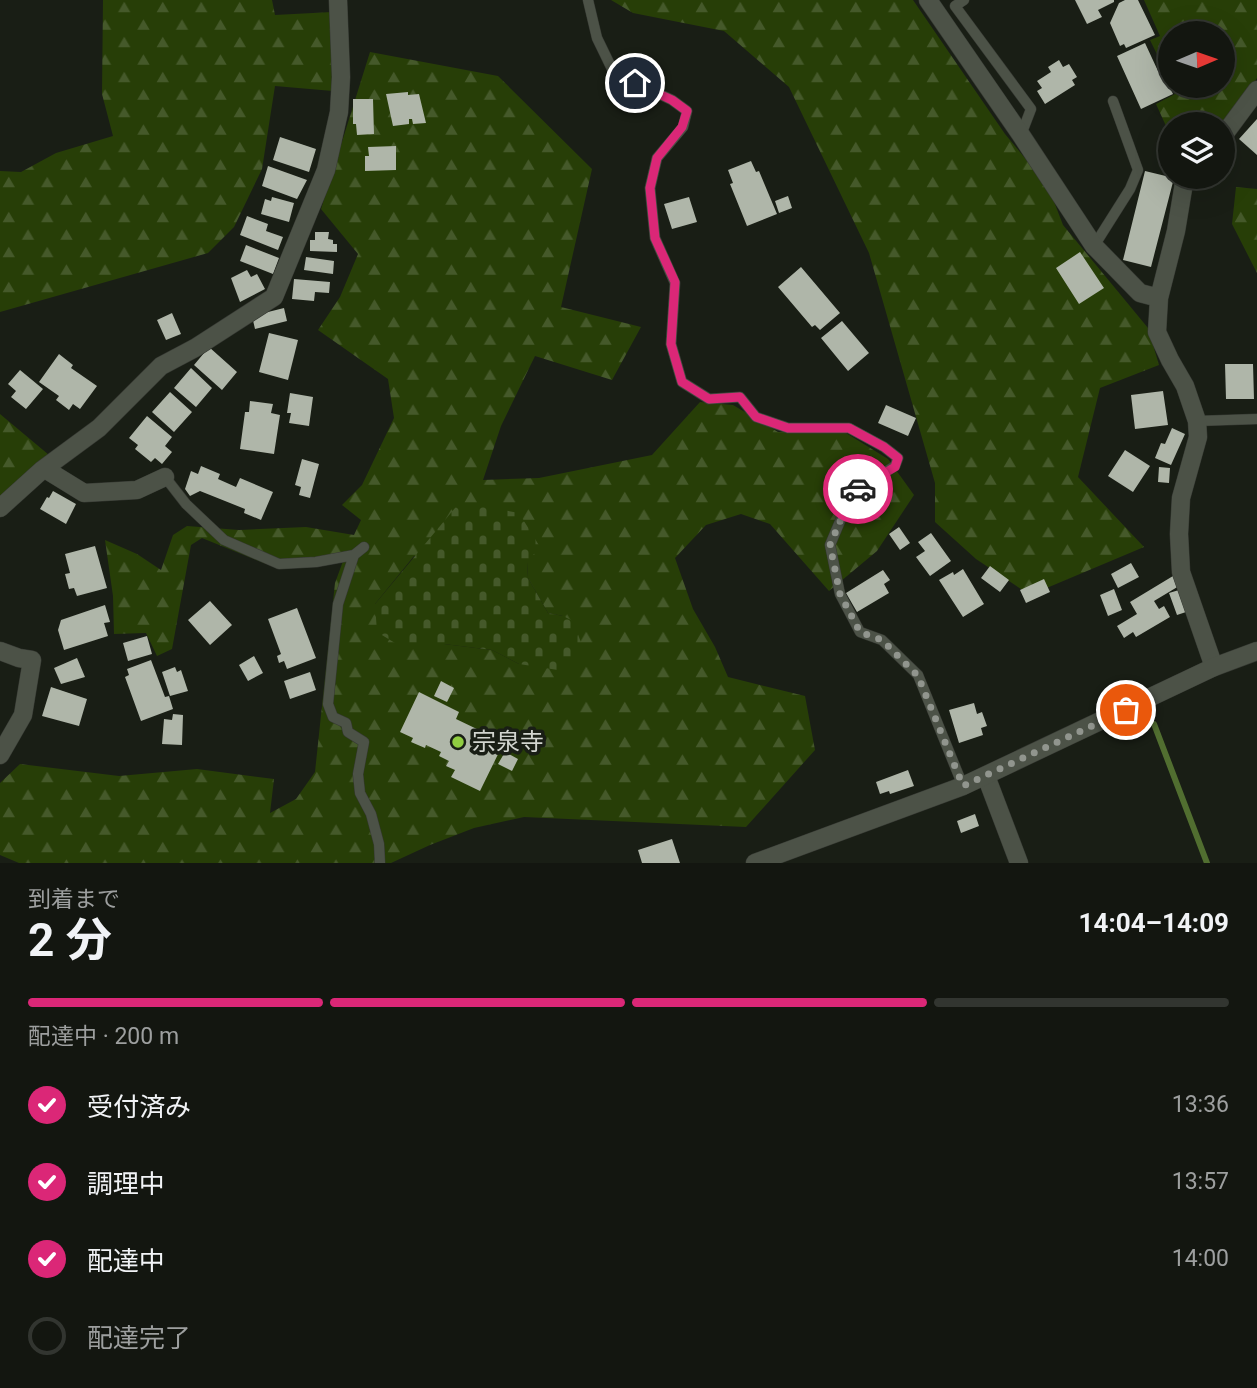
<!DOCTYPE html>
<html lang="ja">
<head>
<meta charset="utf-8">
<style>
	body { margin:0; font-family:Roboto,"Noto Sans JP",sans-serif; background:#1c1f19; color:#f1f3f6; height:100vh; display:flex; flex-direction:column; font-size:26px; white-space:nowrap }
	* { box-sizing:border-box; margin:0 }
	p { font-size:23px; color:#9d9f9f }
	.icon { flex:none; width:38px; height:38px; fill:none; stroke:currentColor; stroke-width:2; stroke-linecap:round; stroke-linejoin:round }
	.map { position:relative; height:863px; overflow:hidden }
	.side { display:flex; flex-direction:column; background:#131610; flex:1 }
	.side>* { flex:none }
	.needle { width:46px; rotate:88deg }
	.fabs { position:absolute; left:1158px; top:21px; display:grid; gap:14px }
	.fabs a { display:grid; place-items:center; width:77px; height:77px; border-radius:50%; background:#131610; box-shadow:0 7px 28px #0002,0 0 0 2px #323530; font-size:35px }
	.pin { position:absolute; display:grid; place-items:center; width:60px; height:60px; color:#fff; margin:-30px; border:4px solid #fff; border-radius:50%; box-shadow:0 2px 7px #0007 }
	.courier { position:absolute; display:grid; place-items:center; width:70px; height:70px; margin:-35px; border:5px solid #db2777; border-radius:50%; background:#fff; color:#222; box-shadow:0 2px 9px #0007 }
	.summary em { font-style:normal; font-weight:700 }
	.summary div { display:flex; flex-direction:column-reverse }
	.summary { display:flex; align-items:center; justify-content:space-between; height:119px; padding:0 28px }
	h1 { font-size:46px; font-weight:700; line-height:52px }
	.bar { display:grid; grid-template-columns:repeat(4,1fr); gap:10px 7px; align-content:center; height:84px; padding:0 28px }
	.bar i { height:9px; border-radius:5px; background:#323530 }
	.bar .active { background:#db2777 }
	.bar p { grid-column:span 4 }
	ol { padding:0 28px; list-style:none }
	li { display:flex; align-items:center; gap:21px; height:77px }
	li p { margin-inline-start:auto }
	li .icon { padding:7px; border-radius:50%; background:#db2777; color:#fff; stroke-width:4 }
	li:last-child { color:#9d9f9f }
	li i { width:38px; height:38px; border:4px solid #323530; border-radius:50% }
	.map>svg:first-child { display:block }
</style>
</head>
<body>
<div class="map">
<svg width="1257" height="863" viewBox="0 0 1257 863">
	<defs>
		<pattern id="forest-firs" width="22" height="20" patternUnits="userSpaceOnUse" patternTransform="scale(1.75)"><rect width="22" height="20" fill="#273e07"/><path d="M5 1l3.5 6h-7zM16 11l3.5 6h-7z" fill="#45592a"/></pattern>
		<pattern id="cemetery-stones" width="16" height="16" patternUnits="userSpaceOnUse" patternTransform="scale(1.75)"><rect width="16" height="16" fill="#273e07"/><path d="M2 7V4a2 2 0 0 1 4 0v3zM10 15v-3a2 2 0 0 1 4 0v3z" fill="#45592a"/></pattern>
	</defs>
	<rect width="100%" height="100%" fill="#191e15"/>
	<path fill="url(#forest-firs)" fill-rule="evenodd" d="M 103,0 L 272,0 L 275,15 L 332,12 L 333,91 L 275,86 L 262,169 L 234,227 L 208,253 L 0,312 L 0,171 L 21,172 L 56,153 L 113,136 L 102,94 Z
		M 611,0 L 913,0 L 1005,134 L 1048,186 L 1063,225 L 1148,328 L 1159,365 L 1100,388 L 1078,477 L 1144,547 L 1030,595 L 976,559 L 935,522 L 935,483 L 869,253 L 789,87 L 724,31 L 633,13 Z
		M 1144,0 L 1257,0 L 1257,78 L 1223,130 L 1223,124 L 1171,124 L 1171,137 L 1156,104 L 1175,94 L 1172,86 L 1223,86 L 1223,33 L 1171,33 L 1171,83 L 1150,40 L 1160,36 Z
		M 370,52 L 498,76 L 592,169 L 561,307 L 641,327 L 612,380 L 535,356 L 501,426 L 483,480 L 539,478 L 652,455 L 700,402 L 733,405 L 778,432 L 846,433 L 888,459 L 914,495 L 877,551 L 829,591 L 770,524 L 741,514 L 706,525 L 675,558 L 693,609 L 715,647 L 728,677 L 805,696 L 815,750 L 746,827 L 524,817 L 474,828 L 430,845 L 391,863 L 19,863 L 0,855 L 0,783 L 20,764 L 119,776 L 197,769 L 274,779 L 270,813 L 296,799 L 315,772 L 335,583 L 346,553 L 266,564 L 202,538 L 191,545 L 172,649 L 157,656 L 146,633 L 114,634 L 113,596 L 105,540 L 137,554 L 161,570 L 173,535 L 187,526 L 239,530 L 306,527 L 354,535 L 361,520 L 342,505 L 362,485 L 394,418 L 388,379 L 318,330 L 340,297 L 358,254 L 321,209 ZM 414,556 L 527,562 L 528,578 L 548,613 L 563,616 L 519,664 L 492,650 L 444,644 L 375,604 Z
		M 1236,187 L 1257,189 L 1257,273 L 1232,224 Z
		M 0,414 L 49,455 L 0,502 Z"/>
	<path fill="url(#cemetery-stones)" d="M 460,502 L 519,513 L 540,547 L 527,562 L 528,578 L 548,613 L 563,616 L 573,621 L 586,656 L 558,670 L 519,664 L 492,650 L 444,644 L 395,643 L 377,632 L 375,604 Z"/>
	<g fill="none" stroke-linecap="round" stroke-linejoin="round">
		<path stroke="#516e30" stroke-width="6" d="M 1154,724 L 1207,863"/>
	</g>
	<path fill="#afb6a9" d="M 1075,0 L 1114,0 L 1114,2 L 1098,10 L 1102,17 L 1087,24 Z
		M 1125,0 L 1138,0 L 1155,35 L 1126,48 L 1124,44 L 1120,46 L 1110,23 L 1119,3 Z
		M 1145,43 L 1158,71 L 1161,69 L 1173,94 L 1141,109 L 1117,56 Z
		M 1059,60 L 1063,67 L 1069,64 L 1077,77 L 1072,80 L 1075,85 L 1045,104 L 1037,91 L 1042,88 L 1037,81 L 1051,72 L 1048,67 Z
		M 408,92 L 408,95 L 419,94 L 426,123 L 413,124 L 412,119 L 409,119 L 409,124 L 393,126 L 386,94 Z
		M 353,99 L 373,99 L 374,134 L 357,135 L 356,124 L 353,124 Z
		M 1257,119 L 1257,155 L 1239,139 Z
		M 280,137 L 316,149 L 309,172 L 273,160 Z
		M 396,146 L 396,170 L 365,171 L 365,156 L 369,156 L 368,147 Z
		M 751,161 L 756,172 L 759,171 L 777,214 L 747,226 L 730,184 L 733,183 L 728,170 Z
		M 268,166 L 307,180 L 297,199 L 262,186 Z
		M 1145,171 L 1174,178 L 1151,267 L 1123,260 Z
		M 788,196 L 792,208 L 779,213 L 775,201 Z
		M 272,197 L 294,203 L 289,222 L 261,214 L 265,199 L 271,201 Z
		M 689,197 L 697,222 L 672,229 L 664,204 Z
		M 247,216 L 268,224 L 266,231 L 283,237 L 278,250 L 240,235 Z
		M 315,232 L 329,232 L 328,239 L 333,240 L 333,244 L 337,244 L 337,252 L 310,251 L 310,240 L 315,240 Z
		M 246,245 L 279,258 L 273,274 L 240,261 Z
		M 1080,252 L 1104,288 L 1079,304 L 1056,268 Z
		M 306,257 L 334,261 L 333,274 L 304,270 Z
		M 801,267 L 840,313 L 820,330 L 815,325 L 812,327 L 778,287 Z
		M 247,270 L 251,277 L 257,274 L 265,289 L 240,302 L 231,278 Z
		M 294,279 L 330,282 L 329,293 L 315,292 L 314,301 L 292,299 Z
		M 284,308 L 287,321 L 255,329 L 252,316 Z
		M 172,313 L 181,334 L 166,340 L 157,320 Z
		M 842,321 L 869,353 L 848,371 L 821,338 Z
		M 269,333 L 298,340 L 288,380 L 259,372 Z
		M 209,347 L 237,372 L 222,390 L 194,365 Z
		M 59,354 L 73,365 L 71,368 L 97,386 L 80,409 L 73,404 L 69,410 L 56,400 L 59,396 L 39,382 Z
		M 1225,364 L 1253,364 L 1254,399 L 1226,399 Z
		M 191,368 L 212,388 L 196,407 L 174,388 Z
		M 20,370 L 43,389 L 26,409 L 11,397 L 16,391 L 8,384 Z
		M 1163,391 L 1168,425 L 1135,429 L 1131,395 Z
		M 170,392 L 192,412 L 174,432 L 152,412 Z
		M 290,393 L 313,397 L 309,426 L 289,423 L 291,413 L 287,413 Z
		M 250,401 L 273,404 L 271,413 L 280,415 L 274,454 L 240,449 L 245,412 L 249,412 Z
		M 886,405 L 916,418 L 908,436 L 878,423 Z
		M 147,416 L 172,437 L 165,446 L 172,452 L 162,464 L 155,458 L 151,462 L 135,449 L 138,445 L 129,438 Z
		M 1172,428 L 1185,434 L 1171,465 L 1155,458 L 1161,443 L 1165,444 Z
		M 1125,450 L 1150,466 L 1133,492 L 1108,476 Z
		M 302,459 L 319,464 L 310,498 L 299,495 L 301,487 L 295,485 Z
		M 201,466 L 220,474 L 218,479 L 236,487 L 240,478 L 273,492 L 261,520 L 244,513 L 245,509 L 200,491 L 190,496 L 185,489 L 191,471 L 198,474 Z
		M 1159,467 L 1170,468 L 1169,483 L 1158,482 Z
		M 53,491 L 76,504 L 66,524 L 40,509 L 47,497 L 49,498 Z
		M 899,527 L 910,543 L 900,550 L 889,534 Z
		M 931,533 L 951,561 L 930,576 L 916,557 L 925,551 L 918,542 Z
		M 95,546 L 107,588 L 77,596 L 74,588 L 69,589 L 65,574 L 70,573 L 65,554 Z
		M 1131,563 L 1139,577 L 1118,588 L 1111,574 Z
		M 990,566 L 1009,580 L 1000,592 L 981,578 Z
		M 963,569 L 984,604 L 963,617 L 939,580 L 953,572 L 954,575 Z
		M 883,570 L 890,580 L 884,584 L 889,593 L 857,612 L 846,593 Z
		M 1173,576 L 1179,586 L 1154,601 L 1159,609 L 1164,606 L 1170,617 L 1136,637 L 1133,632 L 1124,638 L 1117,626 L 1137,614 L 1130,602 Z
		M 1044,579 L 1050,592 L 1026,603 L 1020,590 Z
		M 1114,589 L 1122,610 L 1108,616 L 1100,595 Z
		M 1179,590 L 1186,612 L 1177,615 L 1169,593 Z
		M 210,601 L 232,625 L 210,645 L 188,620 Z
		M 105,605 L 110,622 L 104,623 L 108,636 L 64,650 L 58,630 L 61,620 Z
		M 297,608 L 316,658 L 287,669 L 284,661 L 279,663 L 277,656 L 281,654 L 268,619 Z
		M 147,636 L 152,654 L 128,661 L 123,643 Z
		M 254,656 L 263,673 L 248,681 L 239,665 Z
		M 77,658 L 85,677 L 61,684 L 54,668 Z
		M 151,660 L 165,697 L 169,696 L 173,709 L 141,721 L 125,677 L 129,675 L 127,669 Z
		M 175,667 L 177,672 L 181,670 L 188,691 L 170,696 L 162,672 Z
		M 310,672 L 316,690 L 290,699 L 284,681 Z
		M 441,681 L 454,688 L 447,702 L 434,696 Z
		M 51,687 L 87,699 L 79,726 L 42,716 Z
		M 419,692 L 459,712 L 456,719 L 504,742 L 480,791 L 451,777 L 455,770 L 446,766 L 449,761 L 439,756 L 441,752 L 426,745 L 425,748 L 411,742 L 413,738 L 400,732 Z
		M 974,703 L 977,714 L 982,712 L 987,726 L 981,728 L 983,735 L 959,743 L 949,710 Z
		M 173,714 L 183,715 L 182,745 L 162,744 L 164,719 L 172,720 Z
		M 505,752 L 518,759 L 512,771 L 498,764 Z
		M 908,770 L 914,786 L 890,794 L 889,791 L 880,794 L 876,782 Z
		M 975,814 L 979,826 L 961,833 L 957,821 Z
		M 672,839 L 680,863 L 642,863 L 638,850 Z"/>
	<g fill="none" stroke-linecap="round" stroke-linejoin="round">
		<defs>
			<path id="service" d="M 588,0 L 597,38 L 614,73 L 672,100 L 687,111 L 683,127 L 657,158 L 650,188 L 655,238 L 675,283 L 671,344 L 682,382 L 709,399 L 740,397 L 756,417 L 788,428 L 849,428 L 884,447 L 898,458 L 895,466 L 852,493 L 830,545 L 840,594 L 860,632 L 882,640 L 918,675 L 963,786
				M 964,0 L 955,6 L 1031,109 L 1021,135
				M 1094,246 L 1130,189 L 1138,170 L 1113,101
				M 1197,421 L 1257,419
				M 165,477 L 186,504 L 224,540 L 279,564 L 316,562 L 354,555 L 364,547
				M 354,555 L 338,604 L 328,704 L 333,717 L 346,723 L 348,732 L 364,742 L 358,774 L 360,793 L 371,814 L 379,844 L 380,863"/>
			<path id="minor" d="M 928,0 L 1021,135 L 1094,246 L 1140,293 L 1159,298
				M 1223,136 L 1257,90
				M 1185,177 L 1176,231 L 1159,298 L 1157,332 L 1170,360 L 1185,386 L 1197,421 L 1198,437 L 1181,498 L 1179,534 L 1181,572 L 1214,667
				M 45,469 L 84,493 L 137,490 L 165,477
				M 0,508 L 42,470 L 99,428 L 161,366 L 195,348 L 274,297 L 326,170 L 339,112 L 341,77 L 338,0
				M 0,651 L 19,658 L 32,660 L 23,715 L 0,755
				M 986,776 L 1019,863"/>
			<path id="tertiary" d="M 755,863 L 963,786 L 1214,667 L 1257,651"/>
		</defs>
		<use href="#service" stroke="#363933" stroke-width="11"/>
		<use href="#minor" stroke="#363933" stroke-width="19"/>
		<use href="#tertiary" stroke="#363933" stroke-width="19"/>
		<use href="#service" stroke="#4c5247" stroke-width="10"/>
		<use href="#minor" stroke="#4c5247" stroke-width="18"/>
		<use href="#tertiary" stroke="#4c5247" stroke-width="18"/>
	</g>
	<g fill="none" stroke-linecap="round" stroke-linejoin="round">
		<path stroke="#91958e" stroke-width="7" stroke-dasharray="0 12.6" d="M 858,489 L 852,493 L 830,545 L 840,594 L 860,632 L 882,640 L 918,676 L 963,786 L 1126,710"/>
		<path stroke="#db2777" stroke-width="9" d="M 635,83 L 672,100 L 687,111 L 682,127 L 657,158 L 650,188 L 655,238 L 675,282 L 671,344 L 682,382 L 709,399 L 740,397 L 756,417 L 788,428 L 849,428 L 884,447 L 898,458 L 895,467 L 858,489"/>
	</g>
	<circle fill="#90cd41" stroke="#191e15" stroke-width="2.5" cx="458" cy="742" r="7"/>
	<g text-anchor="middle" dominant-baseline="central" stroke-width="7" stroke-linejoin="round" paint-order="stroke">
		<g font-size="24" fill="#d2d5cf" stroke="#191e15" text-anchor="start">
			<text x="472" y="742">宗泉寺</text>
		</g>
	</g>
</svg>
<div class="fabs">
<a><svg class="needle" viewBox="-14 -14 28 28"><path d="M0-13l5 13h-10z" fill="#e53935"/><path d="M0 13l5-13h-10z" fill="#9d9f9f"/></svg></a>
<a><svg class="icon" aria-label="layers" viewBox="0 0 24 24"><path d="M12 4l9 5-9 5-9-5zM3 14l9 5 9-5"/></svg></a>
</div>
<div class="pin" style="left:1126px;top:710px;background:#ea580c"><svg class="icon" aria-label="bag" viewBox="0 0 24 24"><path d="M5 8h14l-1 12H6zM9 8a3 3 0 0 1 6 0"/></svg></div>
<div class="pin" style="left:635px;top:83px;background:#1f2937"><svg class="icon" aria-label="home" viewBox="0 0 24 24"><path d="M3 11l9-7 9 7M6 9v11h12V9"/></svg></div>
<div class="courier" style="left:858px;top:489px"><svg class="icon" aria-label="car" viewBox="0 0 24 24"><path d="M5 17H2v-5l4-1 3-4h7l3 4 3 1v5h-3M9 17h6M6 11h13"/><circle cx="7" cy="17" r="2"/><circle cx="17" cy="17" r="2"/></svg></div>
</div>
<section class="side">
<div class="summary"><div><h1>2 分</h1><p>到着まで</p></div><em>14:04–14:09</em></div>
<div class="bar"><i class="active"></i><i class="active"></i><i class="active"></i><i></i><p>配達中 · 200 m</p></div>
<ol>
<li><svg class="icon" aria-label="check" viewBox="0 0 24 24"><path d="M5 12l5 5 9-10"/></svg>受付済み<p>13:36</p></li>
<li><svg class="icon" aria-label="check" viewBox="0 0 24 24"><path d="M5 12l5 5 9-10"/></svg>調理中<p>13:57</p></li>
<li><svg class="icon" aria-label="check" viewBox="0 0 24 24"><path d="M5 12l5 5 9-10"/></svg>配達中<p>14:00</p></li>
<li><i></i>配達完了</li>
</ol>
</section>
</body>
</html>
